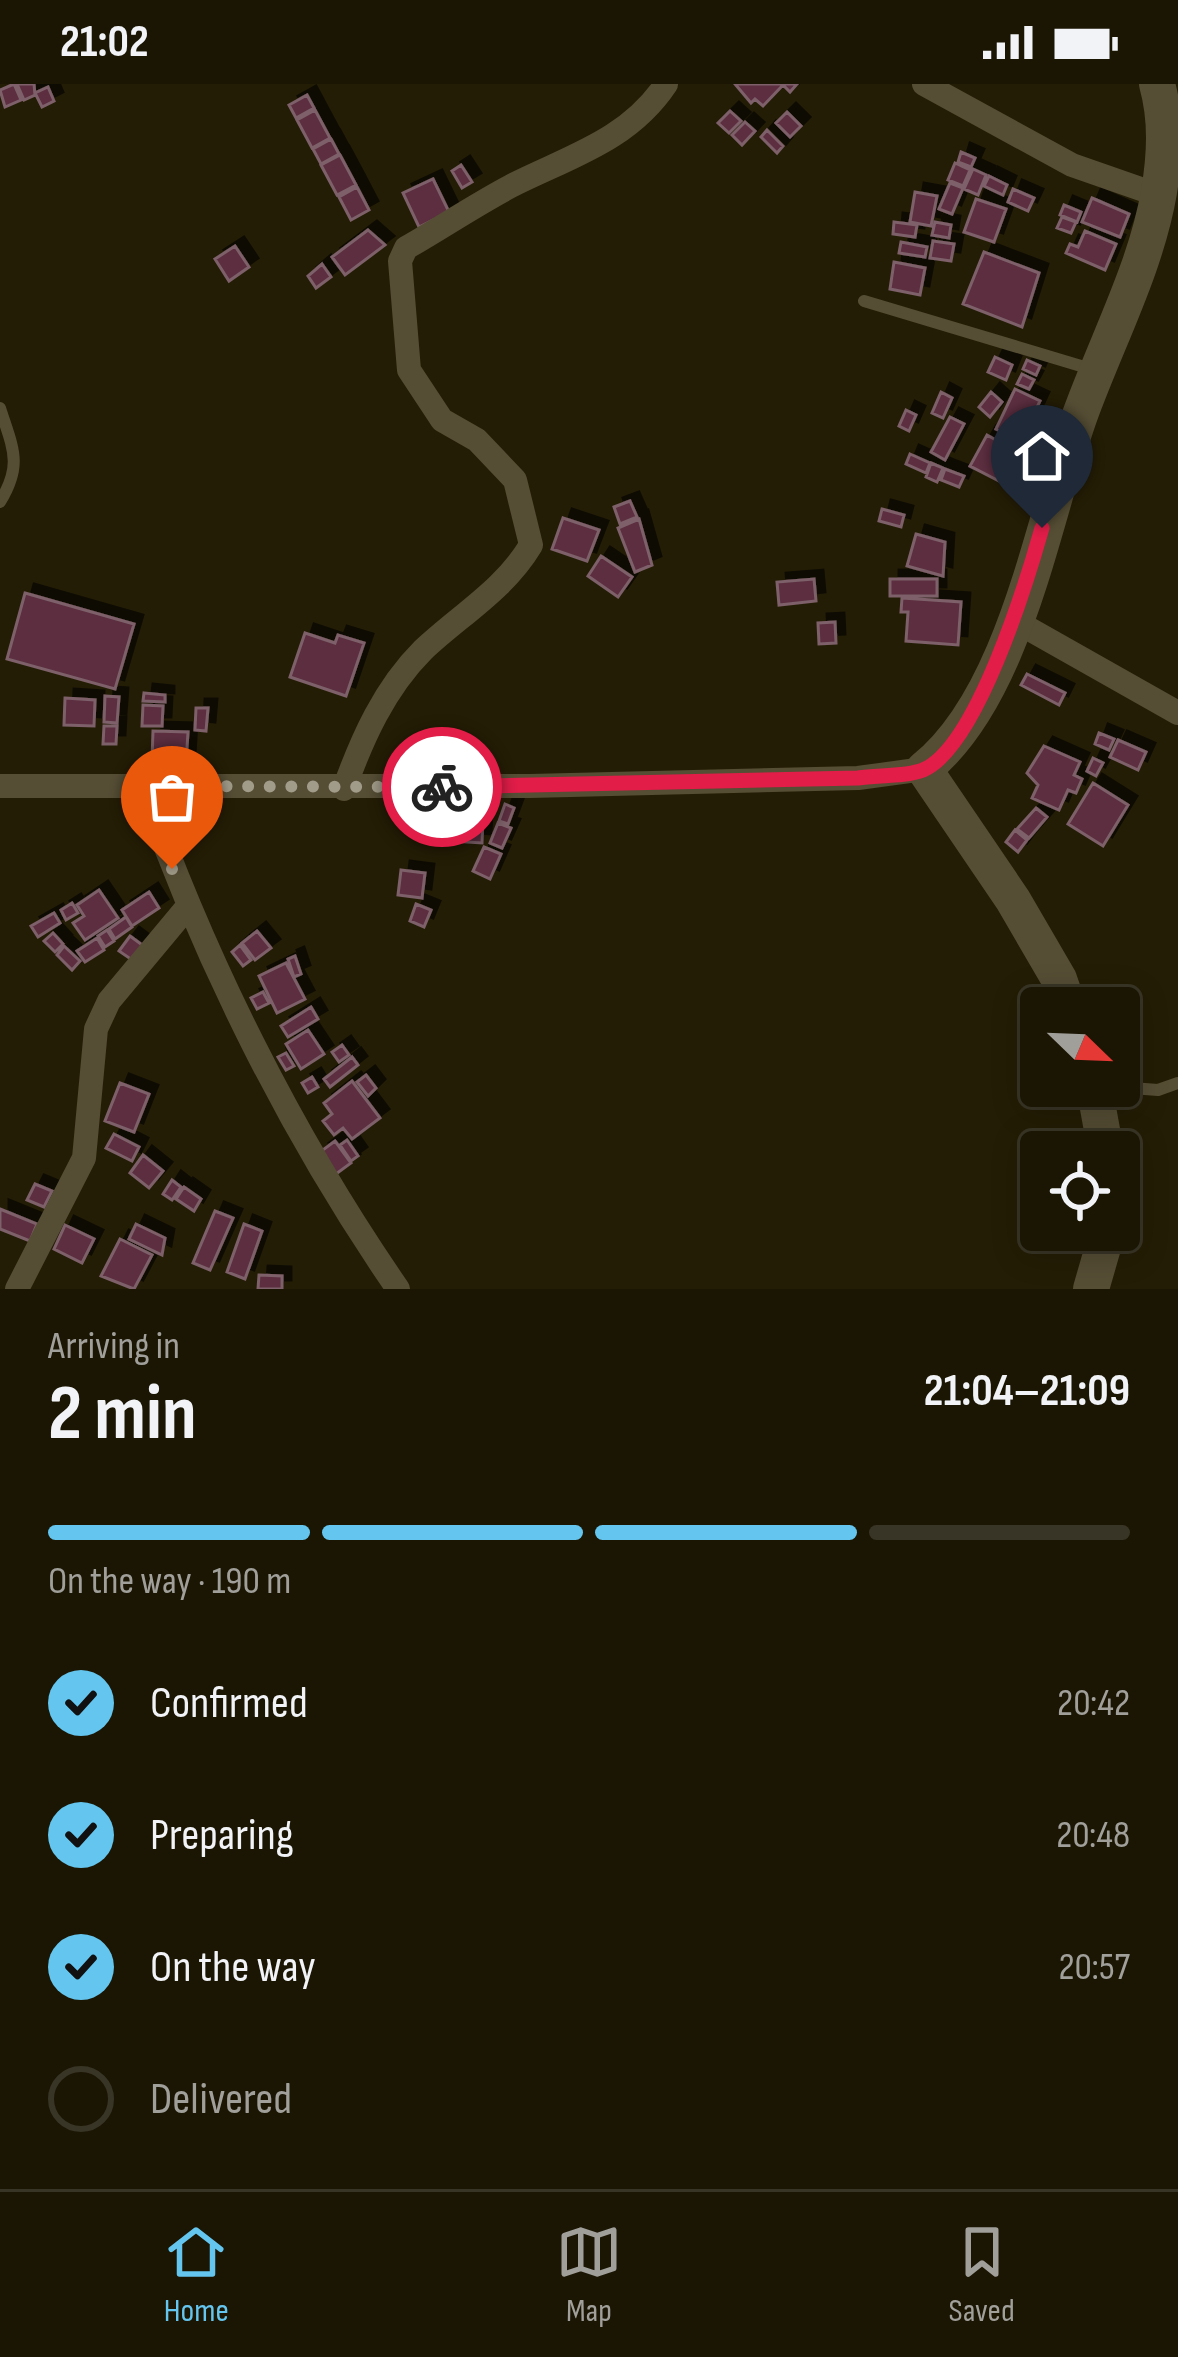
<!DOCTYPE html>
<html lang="en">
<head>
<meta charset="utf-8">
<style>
	body { margin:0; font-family:"Sofia Sans Condensed",sans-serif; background:#241f0e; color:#f1f3f6; height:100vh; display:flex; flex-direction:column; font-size:45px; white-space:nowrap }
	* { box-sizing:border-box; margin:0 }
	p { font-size:39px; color:#a09f9a }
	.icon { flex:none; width:66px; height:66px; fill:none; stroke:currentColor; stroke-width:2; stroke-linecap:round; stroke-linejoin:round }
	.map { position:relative; height:1205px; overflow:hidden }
	.drawer { display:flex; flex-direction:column; background:#1b1604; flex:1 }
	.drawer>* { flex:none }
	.needle { width:78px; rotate:113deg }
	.tools { position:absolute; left:1020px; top:903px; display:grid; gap:24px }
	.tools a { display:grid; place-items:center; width:120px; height:120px; border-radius:12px; background:#1b1604; box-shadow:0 6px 30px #0003,0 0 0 3px #393526; font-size:60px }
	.pin { position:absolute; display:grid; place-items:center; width:102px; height:102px; color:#fff; margin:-123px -51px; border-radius:50% 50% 50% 0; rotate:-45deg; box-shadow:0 0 12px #0007 }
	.pin .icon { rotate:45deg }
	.courier { position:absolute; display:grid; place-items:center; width:120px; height:120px; margin:-60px; border:9px solid #e11d48; border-radius:50%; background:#fff; color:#222; box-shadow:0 3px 15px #0007 }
	.summary em { font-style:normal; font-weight:700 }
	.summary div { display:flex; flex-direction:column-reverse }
	.summary { display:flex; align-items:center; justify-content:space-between; height:204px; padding:0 48px }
	h1 { font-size:78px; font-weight:700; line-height:90px }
	.bar { display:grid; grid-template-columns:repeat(4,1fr); gap:18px 12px; align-content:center; height:144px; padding:0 48px }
	.bar i { height:15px; border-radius:9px; background:#393526 }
	.bar .current { background:#64c5ee }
	.bar p { grid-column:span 4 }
	ol { padding:0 48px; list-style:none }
	li { display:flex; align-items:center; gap:36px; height:132px }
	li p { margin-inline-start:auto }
	li .icon { padding:12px; border-radius:50%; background:#64c5ee; color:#111; stroke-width:4 }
	li:last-child { color:#a09f9a }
	li i { width:66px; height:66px; border:6px solid #393526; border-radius:50% }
	.status { display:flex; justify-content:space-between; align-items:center; height:84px; padding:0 60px; background:#1b1604; direction:ltr }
	.status svg { height:33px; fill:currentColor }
	.tabs { display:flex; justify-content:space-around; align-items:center; height:168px; border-top:3px solid #393526; background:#1b1604; font-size:33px; color:#a09f9a }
	.tabs a { display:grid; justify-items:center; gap:6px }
	.tabs .current { color:#64c5ee }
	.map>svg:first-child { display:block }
</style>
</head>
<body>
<div class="status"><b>21:02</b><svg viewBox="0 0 49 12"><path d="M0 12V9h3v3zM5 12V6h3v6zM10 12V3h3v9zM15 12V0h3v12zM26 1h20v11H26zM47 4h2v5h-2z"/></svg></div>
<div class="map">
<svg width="1178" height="1205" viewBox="0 0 1178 1205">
	<defs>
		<filter id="shadow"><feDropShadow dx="9" dy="-9" stdDeviation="0" flood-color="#0009"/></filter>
	</defs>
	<rect width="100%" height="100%" fill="#241d05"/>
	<path fill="#5b2e3f" stroke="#7d6069" stroke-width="3" filter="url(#shadow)" d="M 14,0 L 21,16 L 5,23 L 0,6 Z
		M 17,0 L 34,0 L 35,11 L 24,16 Z
		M 735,0 L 797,0 L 790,8 L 783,1 L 763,22 L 755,15 L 751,19 Z
		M 48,3 L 54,17 L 42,23 L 35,9 Z
		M 307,11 L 314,24 L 296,34 L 289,21 Z
		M 315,26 L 330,54 L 312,64 L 297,36 Z
		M 730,27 L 741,37 L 729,49 L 718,39 Z
		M 787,28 L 801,42 L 790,53 L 776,39 Z
		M 745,38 L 755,47 L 742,61 L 732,51 Z
		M 767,46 L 783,62 L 777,69 L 761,53 Z
		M 331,55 L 339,70 L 321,80 L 313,65 Z
		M 961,68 L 975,74 L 971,83 L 958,78 Z
		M 340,71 L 356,101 L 337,111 L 321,81 Z
		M 955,79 L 970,86 L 963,102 L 948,96 Z
		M 461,81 L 472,98 L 462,104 L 452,87 Z
		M 973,85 L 986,91 L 978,111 L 964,105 Z
		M 989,92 L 1007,101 L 1003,111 L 984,102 Z
		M 433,95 L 449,128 L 419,143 L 403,109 Z
		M 950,99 L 963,104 L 952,130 L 939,125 Z
		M 357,103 L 369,126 L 351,136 L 339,113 Z
		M 1013,105 L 1034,114 L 1028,127 L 1008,118 Z
		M 915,108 L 937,112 L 931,142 L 910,138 Z
		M 1092,114 L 1129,130 L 1120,153 L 1082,138 Z
		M 976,115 L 1006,125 L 994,158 L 964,148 Z
		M 1064,121 L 1081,128 L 1077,138 L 1060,131 Z
		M 1062,133 L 1076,138 L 1071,149 L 1057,144 Z
		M 894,138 L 917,141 L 915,153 L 893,150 Z
		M 935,138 L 951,141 L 949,154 L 932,151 Z
		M 368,146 L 385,161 L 345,191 L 332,173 Z
		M 1085,147 L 1116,160 L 1105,186 L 1066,169 L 1070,160 L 1078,163 Z
		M 933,157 L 954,160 L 951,177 L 930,174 Z
		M 901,158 L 927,163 L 925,173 L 899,169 Z
		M 235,162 L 249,183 L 229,197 L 215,175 Z
		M 984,168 L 1039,189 L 1022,243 L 963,220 Z
		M 894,178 L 925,184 L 920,211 L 890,205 Z
		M 322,180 L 331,193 L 316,204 L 308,192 Z
		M 995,273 L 1012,281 L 1006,296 L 988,288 Z
		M 1027,276 L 1040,282 L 1036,291 L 1023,285 Z
		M 1022,290 L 1034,296 L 1029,305 L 1017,300 Z
		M 1015,305 L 1040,317 L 1021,357 L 996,345 Z
		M 941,308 L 952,314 L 943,334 L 932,329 Z
		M 991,308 L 1002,318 L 990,333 L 979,323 Z
		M 906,326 L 916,331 L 909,347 L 899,342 Z
		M 950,333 L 964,340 L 945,376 L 931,368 Z
		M 987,351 L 1015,367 L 999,397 L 970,382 Z
		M 910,370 L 930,379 L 926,389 L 906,380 Z
		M 931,379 L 943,384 L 937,398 L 926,393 Z
		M 945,385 L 964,392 L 959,403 L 941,396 Z
		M 630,417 L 637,433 L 620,440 L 614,423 Z
		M 882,425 L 904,431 L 901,443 L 879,437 Z
		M 563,434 L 599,446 L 587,477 L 552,465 Z
		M 639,435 L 652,481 L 635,488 L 618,444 Z
		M 916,450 L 945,458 L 943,492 L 907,482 Z
		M 601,472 L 632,493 L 618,513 L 588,492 Z
		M 814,495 L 816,517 L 779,521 L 777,498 Z
		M 890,495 L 937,495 L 937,512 L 890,512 Z
		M 25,509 L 134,540 L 115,605 L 7,575 Z
		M 902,514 L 961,518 L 958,561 L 906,557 L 908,528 L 901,528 Z
		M 835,538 L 836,559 L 819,560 L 818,539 Z
		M 305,549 L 335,559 L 338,551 L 364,559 L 346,612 L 290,593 Z
		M 1027,590 L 1065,609 L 1059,621 L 1021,601 Z
		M 144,609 L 165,611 L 165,618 L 143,617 Z
		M 105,612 L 119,613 L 117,639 L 104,638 Z
		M 65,614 L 95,616 L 94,642 L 64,641 Z
		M 143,621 L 163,622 L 162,642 L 142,642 Z
		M 196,624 L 208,624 L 206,647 L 195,646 Z
		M 104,642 L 117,642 L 116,660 L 103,660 Z
		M 153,647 L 188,648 L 186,679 L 152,677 Z
		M 1099,649 L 1114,655 L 1109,666 L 1095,660 Z
		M 1118,656 L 1146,668 L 1138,686 L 1110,673 Z
		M 1044,662 L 1080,678 L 1074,691 L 1082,695 L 1076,709 L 1068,706 L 1059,726 L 1032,714 L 1038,701 L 1027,689 Z
		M 1093,674 L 1103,679 L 1096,692 L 1087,687 Z
		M 1093,699 L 1128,721 L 1103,762 L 1068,740 Z
		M 505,720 L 514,724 L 508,740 L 499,737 Z
		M 1036,724 L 1047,733 L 1029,754 L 1017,745 Z
		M 448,726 L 448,739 L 435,739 L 435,727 Z
		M 454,732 L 483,734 L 482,759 L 452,757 Z
		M 498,739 L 511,744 L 502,764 L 490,759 Z
		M 1015,746 L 1027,756 L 1018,768 L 1006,758 Z
		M 484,763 L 501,770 L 490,795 L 473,787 Z
		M 401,786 L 425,789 L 422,814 L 398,811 Z
		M 99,806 L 118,834 L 85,856 L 73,839 L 84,832 L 77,821 Z
		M 149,808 L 159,824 L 132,842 L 122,826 Z
		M 72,819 L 78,829 L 66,836 L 61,826 Z
		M 416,820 L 431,826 L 424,843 L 410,837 Z
		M 54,829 L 60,839 L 38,853 L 31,842 Z
		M 126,833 L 132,843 L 115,855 L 109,845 Z
		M 107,846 L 114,857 L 105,863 L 98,852 Z
		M 257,847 L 271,864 L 255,876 L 242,859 Z
		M 53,849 L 63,860 L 55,868 L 44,857 Z
		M 130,852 L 145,863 L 135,878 L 119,867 Z
		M 97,854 L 104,866 L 85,878 L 77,867 Z
		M 240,861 L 251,876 L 243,882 L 232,868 Z
		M 64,862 L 80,877 L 72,886 L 57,871 Z
		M 295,872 L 301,890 L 294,893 L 288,875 Z
		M 286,879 L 305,915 L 277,929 L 259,892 Z
		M 263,908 L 269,919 L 257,925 L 251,914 Z
		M 311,923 L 318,935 L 288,953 L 281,942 Z
		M 308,946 L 324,970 L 301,985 L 286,960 Z
		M 342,961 L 349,971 L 339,978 L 332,968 Z
		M 286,969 L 294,982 L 286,986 L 278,973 Z
		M 352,973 L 358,981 L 330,1003 L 324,995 Z
		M 366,991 L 376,1004 L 368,1012 L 357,998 Z
		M 312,993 L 318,1003 L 308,1009 L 302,999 Z
		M 352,997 L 380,1034 L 352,1055 L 343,1044 L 334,1051 L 323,1037 L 332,1030 L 324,1019 Z
		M 120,999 L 149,1010 L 134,1048 L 105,1037 Z
		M 114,1050 L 139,1063 L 132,1077 L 106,1064 Z
		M 347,1056 L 358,1072 L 351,1077 L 340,1061 Z
		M 335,1057 L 351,1079 L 336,1090 L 320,1068 Z
		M 143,1071 L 163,1087 L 149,1104 L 130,1089 Z
		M 172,1096 L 181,1103 L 172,1116 L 163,1110 Z
		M 35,1100 L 52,1107 L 44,1123 L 27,1116 Z
		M 184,1103 L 201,1115 L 194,1127 L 176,1115 Z
		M 0,1125 L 37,1140 L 30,1157 L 0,1145 Z
		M 215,1127 L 233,1134 L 210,1186 L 193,1179 Z
		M 136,1140 L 165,1154 L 162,1171 L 129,1155 Z
		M 244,1140 L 262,1147 L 245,1195 L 227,1188 Z
		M 65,1141 L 94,1155 L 82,1179 L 54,1165 Z
		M 120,1155 L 152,1171 L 134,1205 L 101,1192 Z
		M 259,1191 L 282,1192 L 282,1205 L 258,1205 Z"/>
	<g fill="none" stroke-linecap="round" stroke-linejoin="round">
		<path stroke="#554d34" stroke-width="12" d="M 864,217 L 1091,285
			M 0,324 C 13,365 23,380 0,418
			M 1105,1002 L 1158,1006 L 1178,999"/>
		<path stroke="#554d34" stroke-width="24" d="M 924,0 L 1072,81 L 1158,111
			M 1015,537 L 1178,629
			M 0,702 L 530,702 L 858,694 L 924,685
			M 143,702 C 205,877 292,1052 398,1205
			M 344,705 C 362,655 384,605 423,566 C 460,531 504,506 531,461 L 515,396 L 477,356 L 442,336 L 409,286 L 400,177 L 406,164 C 441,144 475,121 511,102 C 568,73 628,57 666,0
			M 17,1205 L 84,1074 L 96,945 L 109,917 L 189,821"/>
		<path stroke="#554d34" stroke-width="36" d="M 1069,924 L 1059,895 L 1013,816 L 924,685 C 1015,612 1042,438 1080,331 C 1106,259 1146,184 1159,108 C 1165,71 1167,36 1157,0
			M 1094,1002 L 1106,1068
			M 1091,1205 L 1108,1146"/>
	</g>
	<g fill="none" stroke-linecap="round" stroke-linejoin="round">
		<path stroke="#a19b89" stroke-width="12" stroke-dasharray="0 21.6" d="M 172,785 L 142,702 L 442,703"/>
		<path stroke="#e11d48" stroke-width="15" d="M 442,703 L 858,694 C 877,691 905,693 923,686 C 977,663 1027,497 1042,444"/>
	</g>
</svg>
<div class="tools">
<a><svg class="needle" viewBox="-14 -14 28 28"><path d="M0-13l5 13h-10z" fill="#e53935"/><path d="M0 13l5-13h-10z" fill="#a09f9a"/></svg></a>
<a><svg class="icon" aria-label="locate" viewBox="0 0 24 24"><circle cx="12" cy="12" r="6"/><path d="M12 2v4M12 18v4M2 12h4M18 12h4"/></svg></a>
</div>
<div class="pin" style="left:172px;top:785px;background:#ea580c"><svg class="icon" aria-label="bag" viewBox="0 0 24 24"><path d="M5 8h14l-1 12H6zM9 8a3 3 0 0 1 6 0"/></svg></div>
<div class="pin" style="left:1042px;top:444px;background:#1f2937"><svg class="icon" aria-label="home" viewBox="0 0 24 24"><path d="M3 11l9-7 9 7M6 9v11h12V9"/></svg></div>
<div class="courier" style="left:442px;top:703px"><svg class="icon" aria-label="bike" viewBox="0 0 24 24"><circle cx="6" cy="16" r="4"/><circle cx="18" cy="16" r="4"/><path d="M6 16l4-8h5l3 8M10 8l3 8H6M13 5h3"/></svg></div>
</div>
<section class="drawer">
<div class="summary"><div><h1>2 min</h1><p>Arriving in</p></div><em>21:04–21:09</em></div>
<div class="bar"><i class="current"></i><i class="current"></i><i class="current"></i><i></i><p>On the way · 190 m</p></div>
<ol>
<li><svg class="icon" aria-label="check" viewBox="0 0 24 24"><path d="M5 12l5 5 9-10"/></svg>Confirmed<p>20:42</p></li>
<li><svg class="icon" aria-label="check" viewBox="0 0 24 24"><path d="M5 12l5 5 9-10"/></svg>Preparing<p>20:48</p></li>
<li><svg class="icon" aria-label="check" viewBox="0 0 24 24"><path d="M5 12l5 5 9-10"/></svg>On the way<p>20:57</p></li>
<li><i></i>Delivered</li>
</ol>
</section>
<nav class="tabs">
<a class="current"><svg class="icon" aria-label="home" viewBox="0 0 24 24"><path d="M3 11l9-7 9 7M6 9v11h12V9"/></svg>Home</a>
<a><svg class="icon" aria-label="map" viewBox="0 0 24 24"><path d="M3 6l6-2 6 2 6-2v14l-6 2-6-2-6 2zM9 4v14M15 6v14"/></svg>Map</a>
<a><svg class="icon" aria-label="saved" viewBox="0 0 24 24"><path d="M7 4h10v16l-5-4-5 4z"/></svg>Saved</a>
</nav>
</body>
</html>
